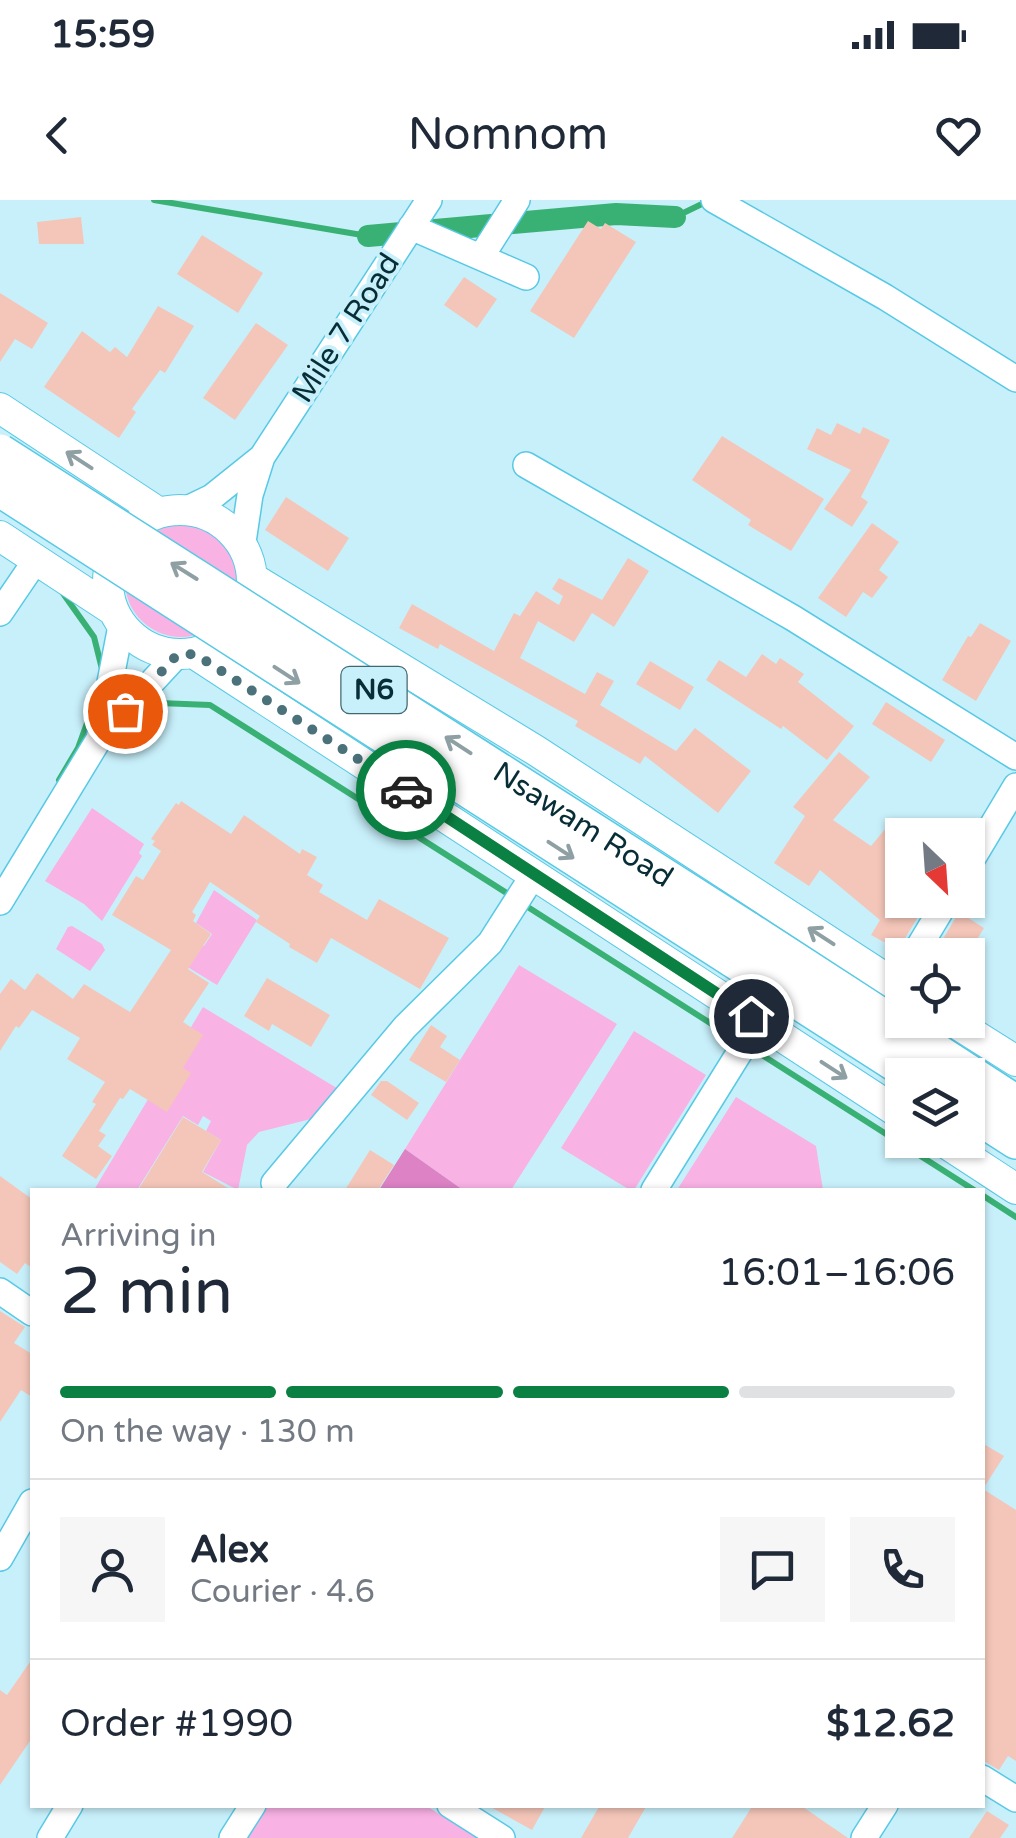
<!DOCTYPE html>
<html lang="en">
<head>
<meta charset="utf-8">
<style>
	body { margin:0; font-family:"Varela Round",sans-serif; background:#f6f6f7; color:#1f2937; height:100vh; display:flex; flex-direction:column; font-size:38px; white-space:nowrap }
	* { box-sizing:border-box; margin:0 }
	p { font-size:32px; color:#747a83 }
	.icon { flex:none; width:55px; height:55px; fill:none; stroke:currentColor; stroke-width:2; stroke-linecap:round; stroke-linejoin:round }
	.map { position:relative; flex:1; overflow:hidden }
	.drawer { position:absolute; left:30px; top:988px; width:955px; height:620px; display:flex; flex-direction:column; background:#fff; border-radius:0px; box-shadow:0 2px 8px #0004 }
	.drawer>* { flex:none }
	.needle { width:65px; rotate:155deg }
	.tools { position:absolute; left:885px; top:618px; display:grid; gap:20px }
	.tools a { display:grid; place-items:center; width:100px; height:100px; border-radius:0px; background:#fff; box-shadow:0 2px 8px #0004; font-size:50px }
	.pin { position:absolute; display:grid; place-items:center; width:85px; height:85px; color:#fff; margin:-42px; border:5px solid #fff; border-radius:50%; box-shadow:0 2px 10px #0007 }
	.courier { position:absolute; display:grid; place-items:center; width:100px; height:100px; margin:-50px; border:8px solid #0b8043; border-radius:50%; background:#fff; color:#222; box-shadow:0 2px 12px #0007 }
	.summary em { font-style:normal; font-weight:600 }
	.summary div { display:flex; flex-direction:column-reverse }
	.summary { display:flex; align-items:center; justify-content:space-between; height:170px; padding:0 30px }
	h1 { font-size:65px; font-weight:600; line-height:75px }
	.bar { display:grid; grid-template-columns:repeat(4,1fr); gap:15px 10px; align-content:center; height:120px; padding:0 30px }
	.bar i { height:12px; border-radius:8px; background:#e0e1e3 }
	.bar .on { background:#0b8043 }
	.bar p { grid-column:span 4 }
	.line { display:flex; align-items:center; gap:25px; padding:0 30px; border-top:2px solid #e0e1e3 }
	.line div { flex:1 }
	.round { display:grid; place-items:center; flex:none; width:105px; height:105px; border-radius:0px; background:#f6f6f7 }
	.status { display:flex; justify-content:space-between; align-items:center; height:70px; padding:0 50px; background:#fff; direction:ltr }
	.status svg { height:28px; fill:currentColor }
	header { display:flex; justify-content:space-between; align-items:center; height:130px; padding:0 30px; background:#fff; font-size:45px; font-weight:600 }
	.map>svg:first-child { display:block }
</style>
</head>
<body>
<div class="status"><b>15:59</b><svg viewBox="0 0 49 12"><path d="M0 12V9h3v3zM5 12V6h3v6zM10 12V3h3v9zM15 12V0h3v12zM26 1h20v11H26zM47 4h2v5h-2z"/></svg></div>
<header><svg class="icon" aria-label="back" viewBox="0 0 24 24"><path d="M15 5l-7 7 7 7"/></svg>Nomnom<svg class="icon" aria-label="heart" viewBox="0 0 24 24"><path d="M12 20l-8-8c-3-5 5-10 8-4 3-6 11-1 8 4z"/></svg></header>
<div class="map">
<svg width="1016" height="1638" viewBox="0 0 1016 1638">
	<rect width="100%" height="100%" fill="#c8f0fb"/>
	<path fill="#f8b2e4" d="M125 381a56 56 0 1 1 112 0a56 56 0 1 1-112 0Z
		M 92,608 L 144,644 L 139,653 L 142,656 L 102,721 L 84,704 L 45,681 Z
		M 214,690 L 257,720 L 217,785 L 176,760 L 191,737 L 204,746 L 212,734 L 196,723 Z
		M 72,726 L 102,744 L 105,750 L 90,771 L 56,749 L 68,727 Z
		M 519,765 L 617,824 L 511,990 L 463,990 L 405,949 Z
		M 203,807 L 345,893 L 315,918 L 259,932 L 247,945 L 238,990 L 203,972 L 221,940 L 206,931 L 211,921 L 203,916 L 198,925 L 183,916 L 137,990 L 94,990 Z
		M 634,831 L 706,875 L 634,990 L 630,990 L 561,948 Z
		M 736,897 L 816,946 L 823,990 L 677,990 Z
		M 261,1605 L 425,1605 L 477,1638 L 240,1638 Z"/>
	<path fill="#dc82c5" d="M 405,949 L 463,990 L 379,990 Z"/>
	<g fill="none" stroke-linecap="round" stroke-linejoin="round">
		<path stroke="#3ab174" stroke-width="6" d="M 154,0 L 368,36
			M 675,17 L 708,1
			M 62,392 L 94,437 L 102,469
			M 139,517 L 159,503 L 210,505 L 513,697
			M 59,580 L 78,548 L 94,504
			M 523,704 L 740,842
			M 751,848 L 974,990
			M 982,995 L 1016,1017"/>
		<path stroke="#3ab174" stroke-width="22" d="M 368,36 L 616,14 L 675,17"/>
	</g>
	<path fill="#f4c6b9" d="M 81,17 L 84,44 L 39,44 L 37,22 Z
		M 588,21 L 601,29 L 605,23 L 636,42 L 574,138 L 530,111 Z
		M 202,35 L 263,73 L 238,113 L 177,74 Z
		M 464,77 L 497,99 L 477,128 L 444,105 Z
		M 0,93 L 48,123 L 32,149 L 15,139 L 0,162 Z
		M 158,106 L 194,126 L 165,173 L 160,170 L 132,209 L 136,212 L 119,238 L 44,187 L 82,131 L 110,152 L 115,147 L 127,157 Z
		M 256,123 L 288,145 L 235,220 L 203,198 Z
		M 837,223 L 860,234 L 863,227 L 890,240 L 861,297 L 868,302 L 852,327 L 824,309 L 851,270 L 807,249 L 817,228 L 831,235 Z
		M 722,236 L 824,299 L 791,351 L 748,325 L 751,320 L 692,280 Z
		M 286,297 L 349,338 L 328,371 L 265,330 Z
		M 872,323 L 899,342 L 879,370 L 888,377 L 872,398 L 863,392 L 846,417 L 818,398 Z
		M 628,358 L 649,371 L 614,427 L 592,413 L 574,442 L 538,421 L 520,458 L 585,494 L 597,472 L 614,481 L 600,505 L 676,551 L 695,528 L 751,571 L 718,613 L 645,556 L 640,564 L 575,526 L 578,521 L 440,444 L 438,449 L 399,428 L 412,404 L 494,451 L 514,413 L 520,416 L 536,391 L 559,405 L 563,396 L 552,389 L 559,378 L 602,400 Z
		M 980,423 L 1011,441 L 976,501 L 942,480 L 968,436 L 971,437 Z
		M 762,454 L 776,464 L 780,458 L 804,474 L 798,482 L 854,526 L 827,560 L 783,526 L 781,529 L 706,480 L 719,460 L 746,477 Z
		M 650,461 L 694,487 L 680,510 L 636,484 Z
		M 886,502 L 945,540 L 931,562 L 872,524 Z
		M 839,552 L 870,577 L 833,620 L 871,646 L 891,622 L 902,631 L 902,700 L 928,700 L 898,750 L 871,735 L 880,720 L 820,670 L 809,686 L 774,663 L 805,616 L 793,607 Z
		M 181,601 L 231,634 L 244,615 L 300,654 L 302,649 L 317,657 L 307,675 L 323,685 L 319,692 L 367,720 L 379,699 L 449,738 L 420,789 L 331,738 L 317,763 L 289,747 L 290,744 L 256,722 L 260,716 L 210,682 L 192,712 L 196,715 L 193,721 L 211,734 L 188,769 L 209,783 L 183,822 L 203,835 L 183,868 L 191,873 L 167,912 L 130,889 L 123,899 L 120,898 L 99,931 L 106,935 L 98,946 L 112,956 L 96,979 L 62,956 L 96,904 L 92,902 L 105,882 L 67,859 L 80,838 L 32,810 L 19,828 L 16,826 L 0,851 L 0,794 L 11,779 L 25,790 L 37,773 L 73,799 L 84,784 L 130,812 L 171,750 L 112,715 L 136,676 L 143,680 L 161,651 L 152,645 L 155,641 L 151,639 L 176,603 L 179,605 Z
		M 959,712 L 984,728 L 968,754 L 943,739 Z
		M 267,778 L 330,815 L 311,847 L 272,824 L 269,831 L 244,816 Z
		M 431,825 L 447,836 L 440,847 L 460,860 L 446,882 L 409,860 Z
		M 381,881 L 387,881 L 419,903 L 407,920 L 371,895 Z
		M 183,917 L 221,940 L 202,972 L 231,990 L 138,990 Z
		M 370,950 L 394,965 L 378,990 L 345,990 Z
		M 0,976 L 32,999 L 32,1068 L 25,1063 L 17,1074 L 0,1062 Z
		M 0,1111 L 25,1127 L 14,1143 L 32,1154 L 32,1197 L 21,1190 L 0,1222 Z
		M 982,1243 L 1004,1256 L 983,1289 L 1016,1310 L 1016,1561 L 1008,1556 L 999,1570 L 982,1560 Z
		M 32,1459 L 32,1538 L 0,1585 L 0,1490 L 7,1495 Z
		M 487,1605 L 546,1605 L 532,1630 Z
		M 600,1605 L 647,1605 L 628,1638 L 581,1638 Z
		M 753,1605 L 800,1605 L 848,1638 L 732,1638 Z
		M 987,1611 L 1009,1625 L 1000,1638 L 969,1638 Z"/>
	<g fill="none" stroke-linecap="round" stroke-linejoin="round">
		<defs>
			<path id="minor" d="M 714,0 L 885,97 L 1016,179
				M 411,27 L 526,77
				M 481,57 L 517,0
				M 526,265 L 793,418 L 1016,557
				M 187,309 L 212,297 L 262,257 L 429,0
				M 243,342 L 250,295 L 262,257
				M 0,413 L 36,360
				M 99,539 L 121,426
				M 968,666 L 1016,586
				M 0,702 L 99,539 L 177,455
				M 914,755 L 947,700
				M 274,983 L 405,827 L 490,743 L 534,674
				M 654,990 L 746,842
				M 0,1091 L 32,1113
				M 0,1358 L 32,1302
				M 982,1578 L 1016,1599
				M 450,1605 L 502,1638
				M 50,1638 L 70,1605
				M 232,1638 L 253,1605
				M 864,1638 L 885,1605"/>
			<path id="major" d="M 0,208 L 158,312
				M108 382a72 72 0 1 1 144 0a72 72 0 1 1-144 0Z
				M 0,336 L 111,409
				M 254,379 L 535,550 L 902,789
				M 195,454 L 902,915
				M 951,820 L 1016,861
				M 941,940 L 1016,989"/>
			<path id="highway" d="M 747,729 L 1016,903
				M 732,759 L 913,875
				M 968,910 L 1016,941"/>
		</defs>
		<use href="#minor" stroke="#58c9e5" stroke-width="28"/>
		<use href="#major" stroke="#58c9e5" stroke-width="32"/>
		<use href="#highway" stroke="#58c9e5" stroke-width="38"/>
		<use href="#minor" stroke="#fff" stroke-width="25"/>
		<use href="#major" stroke="#fff" stroke-width="30"/>
		<use href="#highway" stroke="#fff" stroke-width="35"/>
		<defs>
			<g id="highway-bridge">
				<path id="s1" d="M 0,252 L 747,729"/>
				<path d="M 0,289 L 732,759"/>
			</g>
		</defs>
		<use href="#highway-bridge" stroke="#58c9e5" stroke-width="38" stroke-linecap="butt"/>
		<use href="#highway-bridge" stroke="#fff" stroke-width="35"/>
	</g>
	<defs><path id="oneway-shaft" d="M-6 0H5M1.5-3L5.5 0L1.5 3" fill="none" stroke-width="1.6" stroke-linecap="round" stroke-linejoin="round" transform="scale(2.5)"/></defs>
	<g stroke="#8fa0a5">
		<use href="#oneway-shaft" transform="translate(79 260) rotate(-147)"/>
		<use href="#oneway-shaft" transform="translate(184 371) rotate(-148)"/>
		<use href="#oneway-shaft" transform="translate(287 475) rotate(33)"/>
		<use href="#oneway-shaft" transform="translate(458 545) rotate(-147)"/>
		<use href="#oneway-shaft" transform="translate(561 650) rotate(33)"/>
		<use href="#oneway-shaft" transform="translate(821 736) rotate(-147)"/>
		<use href="#oneway-shaft" transform="translate(834 870) rotate(33)"/>
	</g>
	<g fill="none" stroke-linecap="round" stroke-linejoin="round">
		<path stroke="#4b717b" stroke-width="10" stroke-dasharray="0 18" d="M 125,511 L 177,455 L 195,454 L 406,590"/>
		<path stroke="#0b8043" stroke-width="12" d="M 406,590 L 751,816"/>
	</g>
	<g text-anchor="middle" dominant-baseline="central" stroke-width="8" stroke-linejoin="round" paint-order="stroke">
		<rect fill="#c8f0fb" stroke="#416871" stroke-width="2.5" x="341.5" y="467" width="65" height="46" rx="8"/>
		<g font-size="28" font-weight="bold" fill="#072d36">
			<text x="374" y="490">N6</text>
		</g>
		<g font-size="30" fill="#072d36" stroke="#c8f0fb">
			<text transform="translate(346 128) rotate(-57)">Mile 7 Road</text>
			<text stroke="none"><textPath href="#s1" startOffset="692">Nsawam Road</textPath></text>
		</g>
	</g>
</svg>
<div class="tools">
<a><svg class="needle" viewBox="-14 -14 28 28"><path d="M0-13l5 13h-10z" fill="#e53935"/><path d="M0 13l5-13h-10z" fill="#747a83"/></svg></a>
<a><svg class="icon" aria-label="locate" viewBox="0 0 24 24"><circle cx="12" cy="12" r="6"/><path d="M12 2v4M12 18v4M2 12h4M18 12h4"/></svg></a>
<a><svg class="icon" aria-label="layers" viewBox="0 0 24 24"><path d="M12 4l9 5-9 5-9-5zM3 14l9 5 9-5"/></svg></a>
</div>
<div class="pin" style="left:125px;top:511px;background:#ea580c"><svg class="icon" aria-label="bag" viewBox="0 0 24 24"><path d="M5 8h14l-1 12H6zM9 8a3 3 0 0 1 6 0"/></svg></div>
<div class="pin" style="left:751px;top:816px;background:#1f2937"><svg class="icon" aria-label="home" viewBox="0 0 24 24"><path d="M3 11l9-7 9 7M6 9v11h12V9"/></svg></div>
<div class="courier" style="left:406px;top:590px"><svg class="icon" aria-label="car" viewBox="0 0 24 24"><path d="M5 17H2v-5l4-1 3-4h7l3 4 3 1v5h-3M9 17h6M6 11h13"/><circle cx="7" cy="17" r="2"/><circle cx="17" cy="17" r="2"/></svg></div>
<section class="drawer">
<div class="summary"><div><h1>2 min</h1><p>Arriving in</p></div><em>16:01–16:06</em></div>
<div class="bar"><i class="on"></i><i class="on"></i><i class="on"></i><i></i><p>On the way · 130 m</p></div>
<div class="line" style="height:180px"><a class="round"><svg class="icon" aria-label="person" viewBox="0 0 24 24"><circle cx="12" cy="8" r="4"/><path d="M4 21q1-7 8-7t8 7"/></svg></a><div><b>Alex</b><p>Courier · 4.6</p></div><a class="round"><svg class="icon" aria-label="chat" viewBox="0 0 24 24"><path d="M4 5h16v11H9l-5 4z"/></svg></a><a class="round"><svg class="icon" aria-label="phone" viewBox="0 0 24 24"><path d="M5 4h4l2 5-3 2q2 4 5 5l2-3 5 2v4C11 20 4 13 5 4z"/></svg></a></div>
<div class="line" style="height:130px"><div>Order #1990</div><b>$12.62</b></div>
</section>
</div>
</body>
</html>
